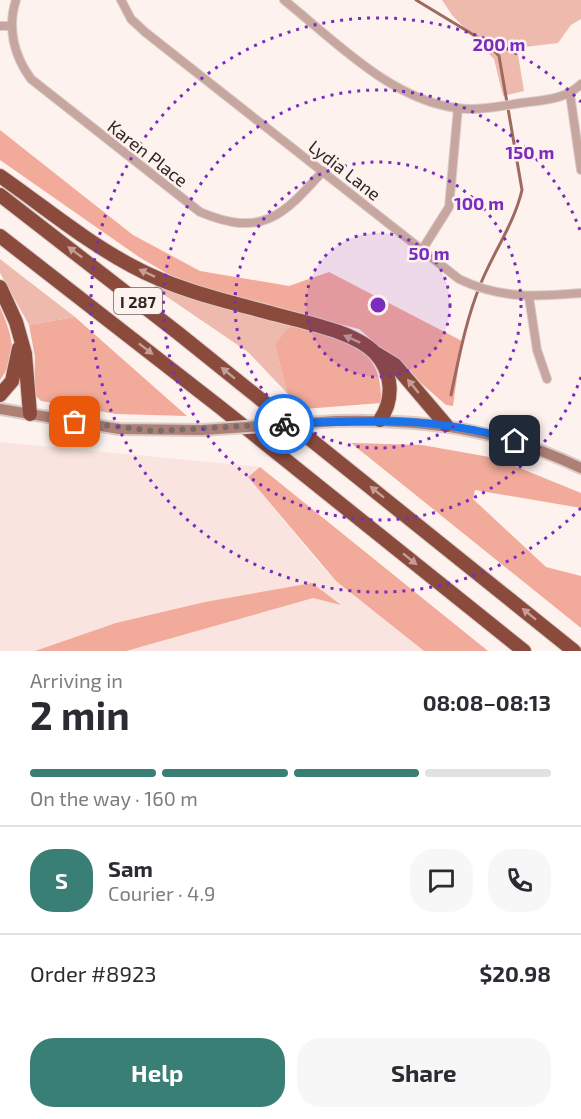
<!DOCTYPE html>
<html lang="en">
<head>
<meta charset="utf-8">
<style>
	body { margin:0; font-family:"Exo 2",sans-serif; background:#f7f7f7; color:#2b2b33; height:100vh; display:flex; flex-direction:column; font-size:22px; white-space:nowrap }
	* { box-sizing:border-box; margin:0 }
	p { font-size:20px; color:#7c7c81 }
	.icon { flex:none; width:33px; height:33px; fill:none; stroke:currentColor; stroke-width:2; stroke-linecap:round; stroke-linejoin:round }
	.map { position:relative; height:651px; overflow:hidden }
	.details { display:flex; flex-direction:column; background:#fff; flex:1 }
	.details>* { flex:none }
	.pin { position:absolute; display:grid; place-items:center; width:51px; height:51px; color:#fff; margin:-26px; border-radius:12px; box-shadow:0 3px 9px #0006 }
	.courier { position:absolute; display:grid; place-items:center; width:60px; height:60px; margin:-30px; border:4px solid #1a73e8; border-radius:50%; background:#fff; color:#222; box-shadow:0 2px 8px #0007 }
	.head em { font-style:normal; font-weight:700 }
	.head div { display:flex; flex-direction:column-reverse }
	.head { display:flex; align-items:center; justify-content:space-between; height:102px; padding:0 30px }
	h1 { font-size:39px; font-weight:700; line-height:45px }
	.bar { display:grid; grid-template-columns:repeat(4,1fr); gap:9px 6px; align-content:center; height:72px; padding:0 30px }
	.bar i { height:8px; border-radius:4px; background:#e1e1e2 }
	.bar .current { background:#3a7f75 }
	.bar p { grid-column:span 4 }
	.line { display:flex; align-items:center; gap:15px; padding:0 30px; border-top:2px solid #e1e1e2 }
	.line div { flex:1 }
	.round { display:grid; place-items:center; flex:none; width:63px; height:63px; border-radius:24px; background:#f7f7f7 }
	.cta { display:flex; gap:12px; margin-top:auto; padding:12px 30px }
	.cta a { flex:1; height:69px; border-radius:24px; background:#3a7f75; color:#fff; font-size:24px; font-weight:700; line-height:69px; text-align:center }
	.cta a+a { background:#f7f7f7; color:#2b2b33 }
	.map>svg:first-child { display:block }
</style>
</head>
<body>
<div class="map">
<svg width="581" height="651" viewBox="0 0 581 651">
	<rect width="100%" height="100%" fill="#fef2ef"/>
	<path fill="#fae4df" d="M 0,442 L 260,467 L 248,477 L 319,563 L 336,581 L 424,651 L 0,651 Z"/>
	<path fill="#efbaae" d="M 442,0 L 581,0 L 581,19 L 571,25 L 558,43 L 517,48 L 524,91 L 503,96 L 494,59 L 452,15 Z
		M 0,259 L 75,317 L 29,325 L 0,273 Z
		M 157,284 L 213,305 L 296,325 L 275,345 L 287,393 L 248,352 L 154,288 Z"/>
	<path fill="#f2aa9a" d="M 0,130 L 133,235 L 200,271 L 289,286 L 329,272 L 462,341 L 453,406 L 446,405 L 359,329 L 206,290 L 168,274 L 139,257 L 0,160 Z
		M 0,307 C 11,334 20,353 0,380 Z
		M 75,317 L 187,416 L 116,414 L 41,401 L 34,394 L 35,357 L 29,325 Z
		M 296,325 C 342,339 384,345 381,403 L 304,409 L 287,393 L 275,345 L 287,329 Z
		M 351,443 L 422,445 L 495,458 L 581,493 L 581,508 L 475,490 L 473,499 L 546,567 L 581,576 L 581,628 Z
		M 260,467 L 488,651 L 424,651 L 336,581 L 248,477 Z
		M 312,583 L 341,605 L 313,598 L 126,651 L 35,651 L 116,623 L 205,602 Z"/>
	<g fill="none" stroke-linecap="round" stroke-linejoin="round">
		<path stroke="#9d6a5f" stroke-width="3" d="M 416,0 L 487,43 L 499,56 L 522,190 C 514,224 494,251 481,283 C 466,319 459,357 451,395"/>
		<defs>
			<path id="minor" d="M 16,0 C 7,28 14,56 31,79 L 200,212 C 262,238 283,216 323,171
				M 121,0 L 131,19 L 145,32 L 459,279 C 500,299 537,297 581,293
				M 284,0 C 334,40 391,100 457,108 C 478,111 501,106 521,103 C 543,100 565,100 581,84
				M 0,26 L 12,26
				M 570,94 L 581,170
				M 422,250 L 449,207 L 458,108
				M 529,297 L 537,350 L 547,379"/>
			<path id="secondary" d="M 0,409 L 119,429 L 202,430
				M 336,421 C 425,419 500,429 581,468"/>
			<path id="motorway" d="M 0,176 C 43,206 85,241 132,266 C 176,290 226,301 274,314 C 303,322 354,331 375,353 C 393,372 394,400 380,420
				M 0,195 L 178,333 L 574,651
				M 0,236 L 221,408 L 524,651
				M 0,287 L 16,322 L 25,354 L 30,414
				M 377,354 L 395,365 L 446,425
				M 0,395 L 12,381 L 19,348"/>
		</defs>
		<use href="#minor" stroke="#d9cdca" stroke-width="10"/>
		<use href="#secondary" stroke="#d9cdca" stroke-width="14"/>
		<use href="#motorway" stroke="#d9cdca" stroke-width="16"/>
		<use href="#minor" stroke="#c6a69e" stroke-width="8"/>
		<use href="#secondary" stroke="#ad7f75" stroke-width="10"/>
		<use href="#motorway" stroke="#8a4b3d" stroke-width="14"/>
		<defs>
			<path id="secondary-bridge" d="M 202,430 L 336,421"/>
		</defs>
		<use href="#secondary-bridge" stroke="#d9cdca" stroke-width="14" stroke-linecap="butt"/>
		<use href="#secondary-bridge" stroke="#ad7f75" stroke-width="10"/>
	</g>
	<defs><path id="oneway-solid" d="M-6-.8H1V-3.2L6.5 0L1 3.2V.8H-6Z" transform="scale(1.5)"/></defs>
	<g fill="#c49e96">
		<use href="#oneway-solid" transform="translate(75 252) rotate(-143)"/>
		<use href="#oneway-solid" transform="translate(147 273) rotate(-155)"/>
		<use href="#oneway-solid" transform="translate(352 339) rotate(-156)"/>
		<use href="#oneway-solid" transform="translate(146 349) rotate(38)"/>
		<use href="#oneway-solid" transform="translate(228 373) rotate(-141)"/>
		<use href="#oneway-solid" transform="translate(413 386) rotate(-129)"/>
		<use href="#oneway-solid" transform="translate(377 492) rotate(-141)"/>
		<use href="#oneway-solid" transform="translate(410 559) rotate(39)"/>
		<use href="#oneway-solid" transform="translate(529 614) rotate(-141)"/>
	</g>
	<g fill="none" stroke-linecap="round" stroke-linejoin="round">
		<path stroke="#786d6b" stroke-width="6" stroke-dasharray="0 10.8" d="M 75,422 L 155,431 L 284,424"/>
		<path stroke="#1a73e8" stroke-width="8" d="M 284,424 C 362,420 440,416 515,441"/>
	</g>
	<circle cx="378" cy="305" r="72" fill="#7b2cbf" fill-opacity=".12"/>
	<g fill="none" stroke="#7b2cbf" stroke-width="3" stroke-dasharray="3 6">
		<circle cx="378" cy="305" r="72"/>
		<circle cx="378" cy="305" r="143"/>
		<path d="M581 377A215 215 0 1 1 581 233"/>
		<path d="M581 508A287 287 0 1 1 581 102"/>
	</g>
	<g text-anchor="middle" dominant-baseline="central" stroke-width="5" stroke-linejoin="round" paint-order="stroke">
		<rect fill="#fef2ef" stroke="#6e6361" stroke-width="1.5" x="114" y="288" width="48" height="26" rx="4.5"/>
		<g font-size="16" font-weight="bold" fill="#302624">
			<text x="138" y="301">I 287</text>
		</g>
		<g font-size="18" fill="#302624" stroke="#fef2ef">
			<text transform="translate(148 153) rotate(38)">Karen Place</text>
			<text transform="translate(345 170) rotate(38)">Lydia Lane</text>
		</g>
	</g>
	<circle cx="378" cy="305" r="9" fill="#7b2cbf" stroke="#fef2ef" stroke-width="3"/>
	<g font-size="18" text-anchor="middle" font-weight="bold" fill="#7b2cbf" stroke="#fef2ef" stroke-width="5" stroke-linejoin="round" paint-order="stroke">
		<text x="499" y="51">200 m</text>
		<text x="530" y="159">150 m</text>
		<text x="479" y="210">100 m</text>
		<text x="429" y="260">50 m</text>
	</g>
</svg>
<div class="pin" style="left:75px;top:422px;background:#ea580c"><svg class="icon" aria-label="bag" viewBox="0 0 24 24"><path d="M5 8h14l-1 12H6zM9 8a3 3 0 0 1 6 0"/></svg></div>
<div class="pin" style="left:515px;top:441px;background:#1f2937"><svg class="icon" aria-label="home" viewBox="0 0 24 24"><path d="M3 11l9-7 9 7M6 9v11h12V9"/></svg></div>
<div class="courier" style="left:284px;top:424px"><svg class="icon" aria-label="bike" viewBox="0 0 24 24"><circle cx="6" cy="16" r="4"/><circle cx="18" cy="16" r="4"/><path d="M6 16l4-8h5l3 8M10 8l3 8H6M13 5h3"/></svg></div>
</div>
<section class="details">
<div class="head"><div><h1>2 min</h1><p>Arriving in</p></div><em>08:08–08:13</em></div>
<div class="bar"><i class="current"></i><i class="current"></i><i class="current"></i><i></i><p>On the way · 160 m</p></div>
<div class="line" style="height:108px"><b class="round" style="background:#3a7f75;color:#fff">S</b><div><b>Sam</b><p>Courier · 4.9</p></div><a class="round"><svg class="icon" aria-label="chat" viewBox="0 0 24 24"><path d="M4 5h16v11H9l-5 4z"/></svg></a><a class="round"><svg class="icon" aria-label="phone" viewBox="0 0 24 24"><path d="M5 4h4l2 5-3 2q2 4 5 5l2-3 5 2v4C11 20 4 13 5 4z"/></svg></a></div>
<div class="line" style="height:78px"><div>Order #8923</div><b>$20.98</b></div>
<div class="cta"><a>Help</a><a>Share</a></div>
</section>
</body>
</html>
